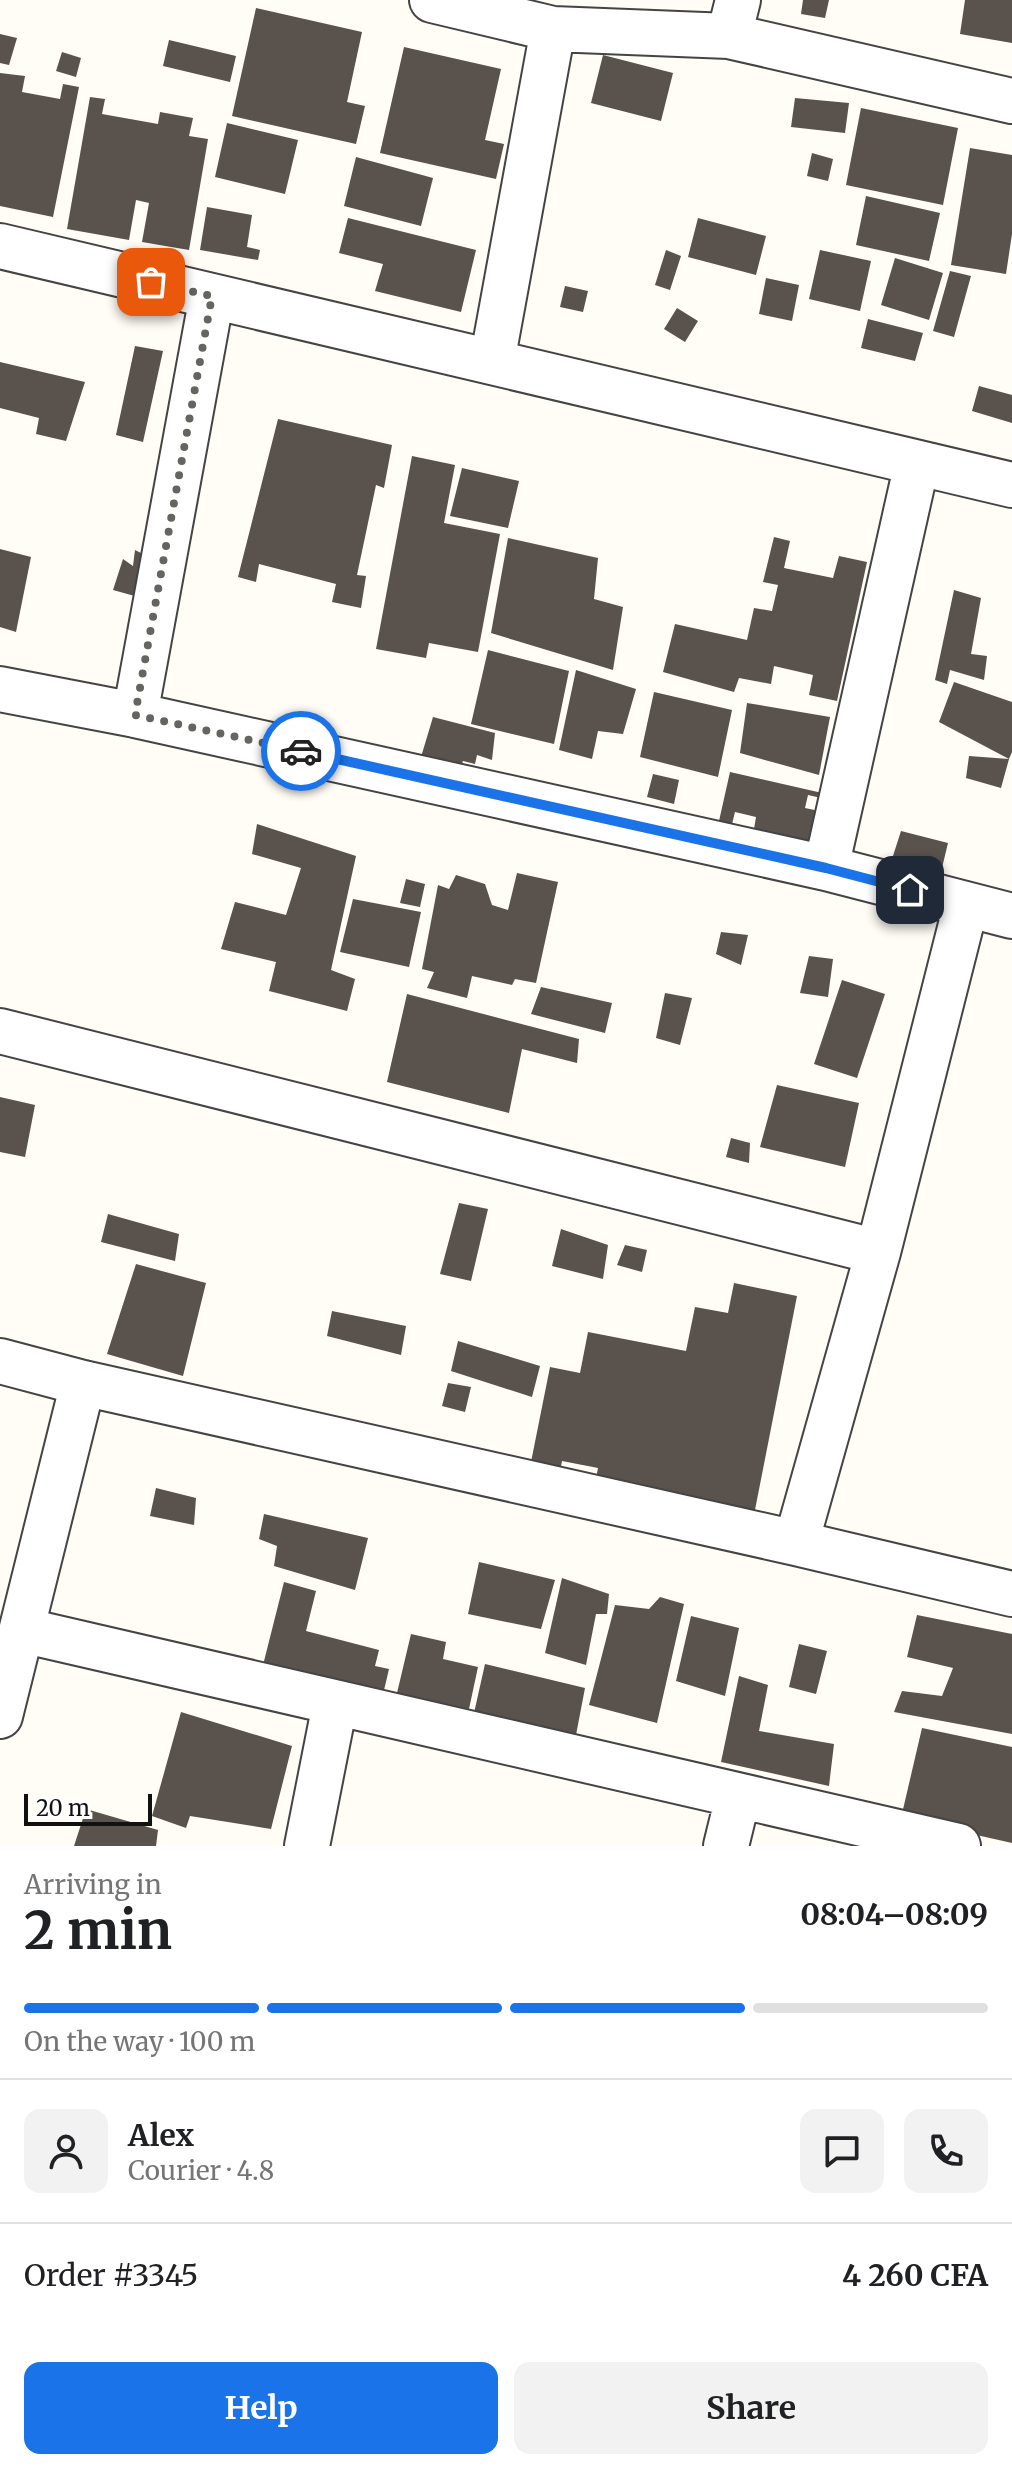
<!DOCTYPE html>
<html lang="en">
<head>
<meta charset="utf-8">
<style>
	body { margin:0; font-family:Merriweather,serif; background:#f2f2f2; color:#202124; height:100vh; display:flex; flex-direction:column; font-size:30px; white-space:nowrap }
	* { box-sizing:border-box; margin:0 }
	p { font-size:26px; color:#757577 }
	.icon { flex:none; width:44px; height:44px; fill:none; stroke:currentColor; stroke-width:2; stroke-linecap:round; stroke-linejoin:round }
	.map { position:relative; height:1846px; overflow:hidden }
	.side { display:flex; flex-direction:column; background:#fff; flex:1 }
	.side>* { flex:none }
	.scale { position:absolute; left:24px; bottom:20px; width:128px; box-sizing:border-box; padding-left:8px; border:4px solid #111; border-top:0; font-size:22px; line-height:28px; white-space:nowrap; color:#111; -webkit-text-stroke:6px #fff; paint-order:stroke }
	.pin { position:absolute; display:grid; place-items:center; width:68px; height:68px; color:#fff; margin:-34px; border-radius:16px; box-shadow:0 4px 12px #0006 }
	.courier { position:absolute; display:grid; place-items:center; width:80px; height:80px; margin:-40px; border:6px solid #1a73e8; border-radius:50%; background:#fff; color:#222; box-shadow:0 2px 10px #0007 }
	.summary em { font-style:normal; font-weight:700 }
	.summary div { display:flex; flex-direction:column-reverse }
	.summary { display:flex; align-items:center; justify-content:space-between; height:136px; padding:0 24px }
	h1 { font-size:52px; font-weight:700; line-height:60px }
	.bar { display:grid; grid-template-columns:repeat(4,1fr); gap:12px 8px; align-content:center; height:96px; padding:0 24px }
	.bar i { height:10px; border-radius:6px; background:#e0e0e0 }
	.bar .current { background:#1a73e8 }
	.bar p { grid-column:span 4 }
	.line { display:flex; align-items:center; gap:20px; padding:0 24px; border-top:2px solid #e0e0e0 }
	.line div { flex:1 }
	.round { display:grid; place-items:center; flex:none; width:84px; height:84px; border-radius:16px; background:#f2f2f2 }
	.button { display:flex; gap:16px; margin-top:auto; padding:16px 24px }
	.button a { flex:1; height:92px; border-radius:16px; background:#1a73e8; color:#fff; font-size:32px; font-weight:700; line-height:92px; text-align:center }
	.button a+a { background:#f2f2f2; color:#202124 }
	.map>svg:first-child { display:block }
</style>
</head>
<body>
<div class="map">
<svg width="1012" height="1846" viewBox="0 0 1012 1846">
	<rect width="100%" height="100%" fill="#fffdf5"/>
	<path fill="#5a524d" d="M 803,0 L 829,0 L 825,18 L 801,14 Z
		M 965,0 L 1012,0 L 1012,43 L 960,34 Z
		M 256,8 L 362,32 L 347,102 L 365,106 L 356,144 L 232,116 Z
		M 0,34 L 17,38 L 9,65 L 0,63 Z
		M 169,40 L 236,56 L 230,82 L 163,66 Z
		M 404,47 L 501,69 L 485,140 L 504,144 L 496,179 L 380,153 Z
		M 62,52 L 81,58 L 76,77 L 56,71 Z
		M 603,55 L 673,73 L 661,121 L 591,103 Z
		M 0,73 L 25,76 L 22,92 L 60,99 L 63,84 L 79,87 L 53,217 L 0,206 Z
		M 90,97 L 105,99 L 102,114 L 158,124 L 160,112 L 193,118 L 189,136 L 208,139 L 189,250 L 142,242 L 149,203 L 136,200 L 129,240 L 67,229 Z
		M 795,98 L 849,103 L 845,133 L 791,127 Z
		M 861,108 L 958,128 L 943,205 L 846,185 Z
		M 227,123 L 298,140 L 285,194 L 215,177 Z
		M 970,148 L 1012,155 L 1012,234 L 1006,274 L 951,265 Z
		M 812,153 L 833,159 L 828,181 L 807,176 Z
		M 356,157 L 433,178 L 421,226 L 344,206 Z
		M 866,196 L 940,213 L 929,261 L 856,245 Z
		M 207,207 L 252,215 L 247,247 L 260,250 L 258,260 L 200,250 Z
		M 348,218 L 476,250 L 461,312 L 375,291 L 383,264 L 339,253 Z
		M 698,218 L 766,236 L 756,275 L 688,257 Z
		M 666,250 L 681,256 L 670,290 L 655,285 Z
		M 820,250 L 871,261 L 860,311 L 809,299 Z
		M 895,258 L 943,273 L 929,320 L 881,305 Z
		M 950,271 L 971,276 L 954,337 L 933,331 Z
		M 766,278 L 799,285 L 792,321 L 759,314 Z
		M 565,286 L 588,291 L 583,312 L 560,307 Z
		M 677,308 L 698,321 L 685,342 L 664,329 Z
		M 868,319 L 923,333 L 915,361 L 861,348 Z
		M 135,346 L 163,351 L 143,442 L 116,435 Z
		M 0,362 L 85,382 L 66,441 L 36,434 L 39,418 L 0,408 Z
		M 979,386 L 1012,395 L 1012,423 L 972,411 Z
		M 278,419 L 392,445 L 384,488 L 376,485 L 357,575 L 366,576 L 361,608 L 332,602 L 336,584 L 259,564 L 256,582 L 238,577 Z
		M 412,456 L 455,465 L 444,523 L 500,534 L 478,652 L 429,643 L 426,658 L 376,649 Z
		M 462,468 L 519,481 L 508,528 L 450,516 Z
		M 774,537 L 790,541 L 784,568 L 833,578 L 839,556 L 867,562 L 837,701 L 809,695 L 813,675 L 774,666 L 771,684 L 739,678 L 734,692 L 663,672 L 675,624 L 747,640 L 754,608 L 772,611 L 778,585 L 763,582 Z
		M 508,538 L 598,558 L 594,599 L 623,607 L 613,670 L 491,633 Z
		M 0,549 L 31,557 L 16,632 L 0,627 Z
		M 135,550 L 155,560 L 149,600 L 113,590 L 123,559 L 133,566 Z
		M 954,590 L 981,598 L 971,654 L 987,656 L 984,680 L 950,670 L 947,684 L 935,680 Z
		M 488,650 L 569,671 L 554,744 L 471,724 Z
		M 576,670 L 636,689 L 623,734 L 598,731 L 592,759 L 559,750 Z
		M 954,682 L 1012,702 L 1012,752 L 1009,759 L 939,722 Z
		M 654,692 L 732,710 L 718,777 L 640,757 Z
		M 747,703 L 830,717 L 819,775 L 740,753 Z
		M 433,717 L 495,733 L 492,760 L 477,755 L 475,764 L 463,761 L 460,768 L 418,767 Z
		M 969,756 L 1009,759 L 1001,788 L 966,778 Z
		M 730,772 L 831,795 L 830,800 L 808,795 L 805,808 L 824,812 L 817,844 L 754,829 L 756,817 L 735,812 L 732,824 L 719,821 Z
		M 653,774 L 679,780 L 674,804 L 647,797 Z
		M 257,824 L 356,856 L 331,970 L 355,979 L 347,1011 L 269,991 L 276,962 L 221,949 L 235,902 L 286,915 L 301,868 L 252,854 Z
		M 901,831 L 948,843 L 941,872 L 891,862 Z
		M 517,873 L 558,882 L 536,983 L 515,979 L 512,985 L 472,976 L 467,998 L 427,988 L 434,972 L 422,969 L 438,885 L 449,889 L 456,875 L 485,884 L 492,905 L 508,910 Z
		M 406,879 L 425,884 L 420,907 L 400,903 Z
		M 353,899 L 421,912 L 409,967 L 340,952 Z
		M 721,932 L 748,935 L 741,965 L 716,954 Z
		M 809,956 L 833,959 L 828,997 L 800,993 Z
		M 842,980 L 885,994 L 857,1078 L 814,1064 Z
		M 541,987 L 612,1003 L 605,1033 L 531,1014 Z
		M 665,993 L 692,998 L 680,1045 L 656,1038 Z
		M 407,994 L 579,1039 L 577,1063 L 522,1049 L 509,1113 L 387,1082 Z
		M 777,1085 L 859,1103 L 845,1167 L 760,1147 Z
		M 0,1097 L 35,1105 L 25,1157 L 0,1152 Z
		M 731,1138 L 750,1143 L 749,1163 L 726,1157 Z
		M 459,1203 L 488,1209 L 471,1281 L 440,1274 Z
		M 108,1214 L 179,1234 L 175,1261 L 101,1242 Z
		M 561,1229 L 608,1245 L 603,1279 L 552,1266 Z
		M 625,1245 L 647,1250 L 642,1272 L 617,1265 Z
		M 136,1264 L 206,1283 L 183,1376 L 107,1354 Z
		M 734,1283 L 797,1296 L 753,1520 L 594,1488 L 598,1468 L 562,1461 L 557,1488 L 527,1482 L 550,1367 L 580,1373 L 588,1332 L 686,1351 L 695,1307 L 728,1313 Z
		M 332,1311 L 406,1326 L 401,1355 L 327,1336 Z
		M 458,1341 L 540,1366 L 532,1397 L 451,1371 Z
		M 448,1383 L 471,1387 L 465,1412 L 442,1406 Z
		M 156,1488 L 196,1498 L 194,1525 L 150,1516 Z
		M 264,1514 L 368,1538 L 355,1590 L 274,1566 L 277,1546 L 259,1539 Z
		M 479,1562 L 555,1580 L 541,1629 L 468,1614 Z
		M 562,1578 L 609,1594 L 607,1614 L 596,1614 L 586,1665 L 545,1653 Z
		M 284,1582 L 316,1591 L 306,1631 L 379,1650 L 375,1666 L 389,1669 L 381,1703 L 261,1673 Z
		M 660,1597 L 684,1604 L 657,1723 L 589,1705 L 615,1605 L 649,1609 Z
		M 917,1615 L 1012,1634 L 1012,1734 L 894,1712 L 902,1691 L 942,1696 L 953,1668 L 907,1657 Z
		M 691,1616 L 739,1628 L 725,1696 L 676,1681 Z
		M 411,1634 L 446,1642 L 443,1659 L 478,1667 L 469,1709 L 397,1693 Z
		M 799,1644 L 827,1651 L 816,1694 L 789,1687 Z
		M 485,1664 L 585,1688 L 576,1735 L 474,1713 Z
		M 739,1676 L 768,1685 L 759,1731 L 834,1744 L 829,1786 L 721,1762 Z
		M 181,1712 L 292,1746 L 271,1829 L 190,1816 L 186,1828 L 152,1816 Z
		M 922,1728 L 1012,1747 L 1012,1843 L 901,1818 Z
		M 86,1809 L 158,1830 L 156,1846 L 74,1846 Z"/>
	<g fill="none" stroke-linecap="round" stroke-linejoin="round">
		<defs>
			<path id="minor" d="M 432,0 L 553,29 L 729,36 L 1012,101
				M 729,36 L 738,0
				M 0,246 L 1012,485
				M 492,362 L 553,29
				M 0,689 L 135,715 L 826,868 L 1012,916
				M 135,715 L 212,296
				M 826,868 L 917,463
				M 0,1031 L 878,1252
				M 0,1361 L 83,1383 L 796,1543 L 1012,1594
				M 796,1543 L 878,1252 L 966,905
				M 22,1630 L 958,1846
				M 0,1716 L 83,1383
				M 307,1846 L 335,1704
				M 726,1846 L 738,1797"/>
		</defs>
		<use href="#minor" stroke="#444" stroke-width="48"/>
		<use href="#minor" stroke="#fff" stroke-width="44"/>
	</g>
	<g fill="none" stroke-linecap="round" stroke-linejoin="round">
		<path stroke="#646461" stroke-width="8" stroke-dasharray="0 14.4" d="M 151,282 L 212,296 L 135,715 L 301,751"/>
		<path stroke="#1a73e8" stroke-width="10" d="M 301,751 L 826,868 L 910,890"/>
	</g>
</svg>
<div class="scale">20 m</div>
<div class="pin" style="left:151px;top:282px;background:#ea580c"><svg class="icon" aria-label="bag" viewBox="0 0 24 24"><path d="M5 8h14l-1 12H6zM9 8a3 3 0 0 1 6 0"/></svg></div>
<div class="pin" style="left:910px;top:890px;background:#1f2937"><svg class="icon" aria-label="home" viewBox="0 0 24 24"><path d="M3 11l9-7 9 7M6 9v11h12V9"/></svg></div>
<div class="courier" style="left:301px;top:751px"><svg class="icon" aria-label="car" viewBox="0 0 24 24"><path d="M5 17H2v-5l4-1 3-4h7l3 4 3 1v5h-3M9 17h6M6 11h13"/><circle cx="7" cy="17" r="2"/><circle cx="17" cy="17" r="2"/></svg></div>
</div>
<section class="side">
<div class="summary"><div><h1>2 min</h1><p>Arriving in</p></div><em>08:04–08:09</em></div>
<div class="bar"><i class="current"></i><i class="current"></i><i class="current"></i><i></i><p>On the way · 100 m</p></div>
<div class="line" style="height:144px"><a class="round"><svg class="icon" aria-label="person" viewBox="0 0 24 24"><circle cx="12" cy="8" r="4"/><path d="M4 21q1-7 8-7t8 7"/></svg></a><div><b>Alex</b><p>Courier · 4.8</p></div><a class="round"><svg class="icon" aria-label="chat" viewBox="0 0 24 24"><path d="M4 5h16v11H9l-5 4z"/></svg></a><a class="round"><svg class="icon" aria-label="phone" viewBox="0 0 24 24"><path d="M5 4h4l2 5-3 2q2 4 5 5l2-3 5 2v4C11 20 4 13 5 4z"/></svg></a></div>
<div class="line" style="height:104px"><div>Order #3345</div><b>4 260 CFA</b></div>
<div class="button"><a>Help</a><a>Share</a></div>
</section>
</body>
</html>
